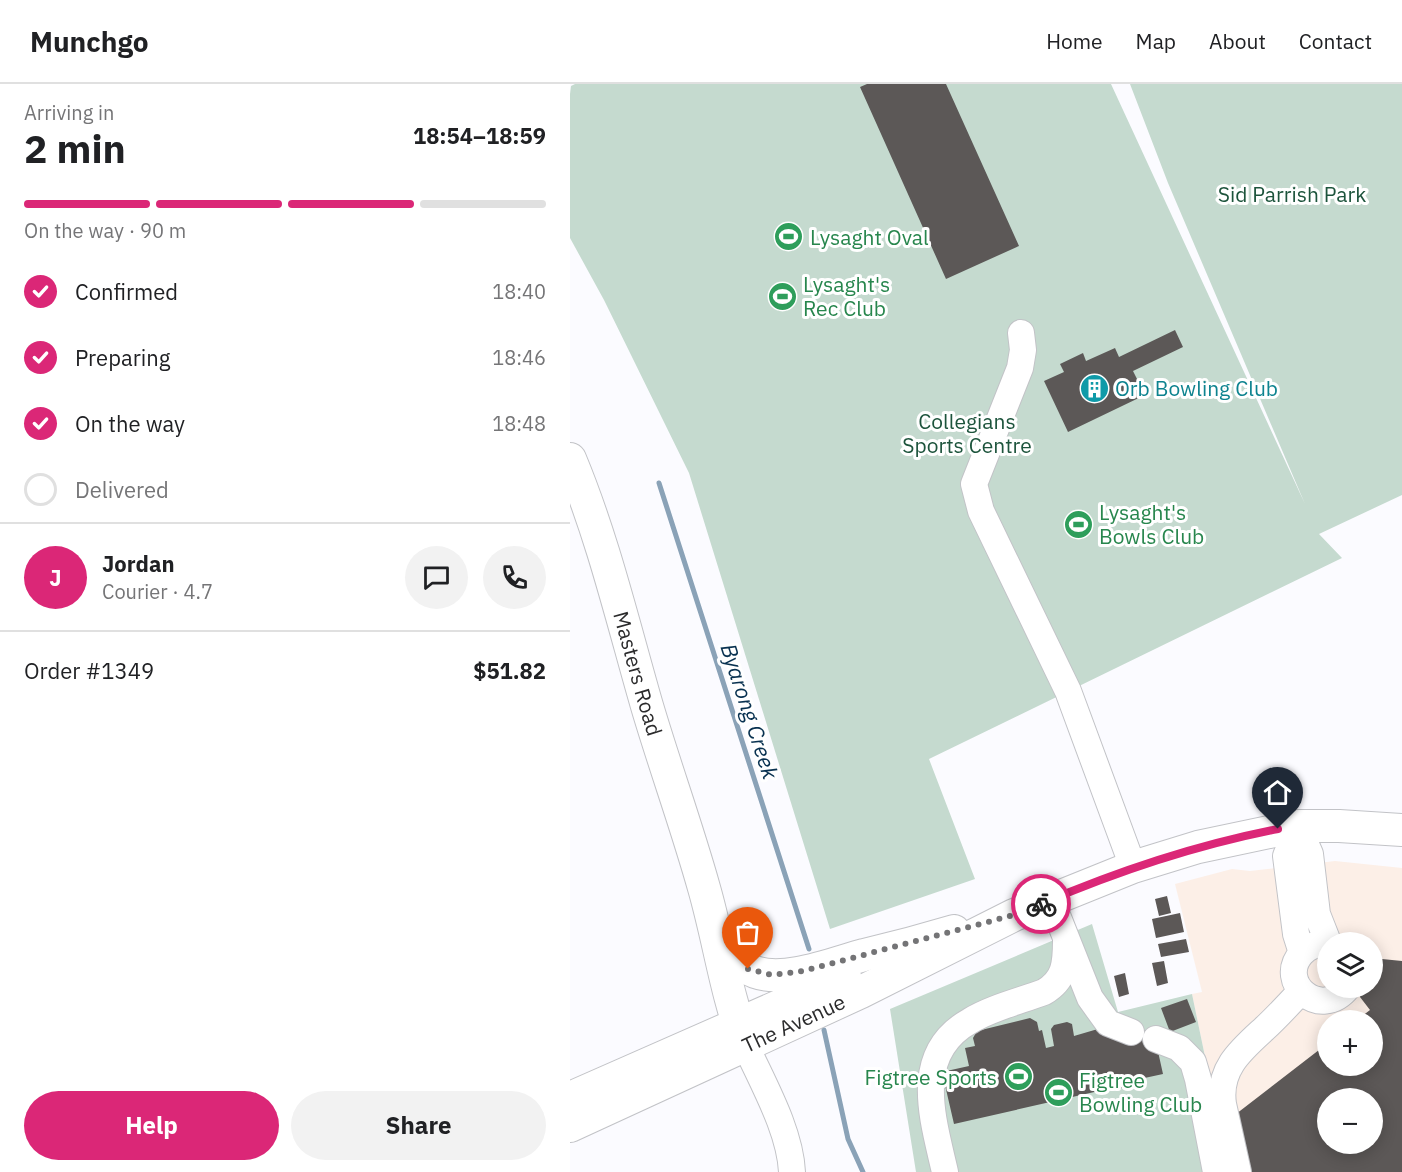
<!DOCTYPE html>
<html lang="en">
<head>
<meta charset="utf-8">
<style>
	body { margin:0; font-family:"IBM Plex Sans",sans-serif; background:#f2f2f2; color:#202124; height:100vh; display:flex; flex-direction:column; font-size:22px; white-space:nowrap }
	* { box-sizing:border-box; margin:0 }
	p { font-size:20px; color:#757577 }
	.icon { flex:none; width:33px; height:33px; fill:none; stroke:currentColor; stroke-width:2; stroke-linecap:round; stroke-linejoin:round }
	.map { position:relative; flex:1; overflow:hidden }
	.drawer { display:flex; flex-direction:column; background:#fff; width:570px }
	.drawer>* { flex:none }
	.buttons { position:absolute; left:747px; top:848px; display:grid; gap:12px }
	.buttons a { display:grid; place-items:center; width:66px; height:66px; border-radius:50%; background:#fff; box-shadow:0 3px 15px #0003; font-size:30px }
	.pin { position:absolute; display:grid; place-items:center; width:51px; height:51px; color:#fff; margin:-62px -26px; border-radius:50% 50% 50% 0; rotate:-45deg; box-shadow:0 0 6px #0007 }
	.pin .icon { rotate:45deg }
	.courier { position:absolute; display:grid; place-items:center; width:60px; height:60px; margin:-30px; border:4px solid #db2777; border-radius:50%; background:#fff; color:#222; box-shadow:0 2px 8px #0007 }
	.head em { font-style:normal; font-weight:700 }
	.head div { display:flex; flex-direction:column-reverse }
	.head { display:flex; align-items:center; justify-content:space-between; height:102px; padding:0 24px }
	h1 { font-size:39px; font-weight:700; line-height:45px }
	.bar { display:grid; grid-template-columns:repeat(4,1fr); gap:9px 6px; align-content:center; height:72px; padding:0 24px }
	.bar i { height:8px; border-radius:4px; background:#e0e0e0 }
	.bar .selected { background:#db2777 }
	.bar p { grid-column:span 4 }
	.line { display:flex; align-items:center; gap:15px; padding:0 24px; border-top:2px solid #e0e0e0 }
	.line div { flex:1 }
	.round { display:grid; place-items:center; flex:none; width:63px; height:63px; border-radius:32px; background:#f2f2f2 }
	ol { padding:0 24px; list-style:none }
	li { display:flex; align-items:center; gap:18px; height:66px }
	li p { margin-inline-start:auto }
	li .icon { padding:6px; border-radius:50%; background:#db2777; color:#fff; stroke-width:4 }
	li:last-child { color:#757577 }
	li i { width:33px; height:33px; border:3px solid #e0e0e0; border-radius:50% }
	.cta { display:flex; gap:12px; margin-top:auto; padding:12px 24px }
	.cta a { flex:1; height:69px; border-radius:36px; background:#db2777; color:#fff; font-size:24px; font-weight:700; line-height:69px; text-align:center }
	.cta a+a { background:#f2f2f2; color:#202124 }
	header { display:flex; align-items:center; gap:36px; box-sizing:border-box; height:84px; padding:0 30px; background:#fff; border-bottom:2px solid #e0e0e0 }
	header strong { font-size:28px }
	nav { display:flex; gap:33px; margin-inline-start:auto; font-size:21px }
	main { display:flex; flex:1; min-height:0 }
	.map>svg:first-child { display:block }
</style>
</head>
<body>
<header>
<strong>Munchgo</strong>
<nav><a>Home</a><a>Map</a><a>About</a><a>Contact</a></nav>
</header>
<main>
<section class="drawer">
<div class="head"><div><h1>2 min</h1><p>Arriving in</p></div><em>18:54–18:59</em></div>
<div class="bar"><i class="selected"></i><i class="selected"></i><i class="selected"></i><i></i><p>On the way · 90 m</p></div>
<ol>
<li><svg class="icon" aria-label="check" viewBox="0 0 24 24"><path d="M5 12l5 5 9-10"/></svg>Confirmed<p>18:40</p></li>
<li><svg class="icon" aria-label="check" viewBox="0 0 24 24"><path d="M5 12l5 5 9-10"/></svg>Preparing<p>18:46</p></li>
<li><svg class="icon" aria-label="check" viewBox="0 0 24 24"><path d="M5 12l5 5 9-10"/></svg>On the way<p>18:48</p></li>
<li><i></i>Delivered</li>
</ol>
<div class="line" style="height:108px"><b class="round" style="background:#db2777;color:#fff">J</b><div><b>Jordan</b><p>Courier · 4.7</p></div><a class="round"><svg class="icon" aria-label="chat" viewBox="0 0 24 24"><path d="M4 5h16v11H9l-5 4z"/></svg></a><a class="round"><svg class="icon" aria-label="phone" viewBox="0 0 24 24"><path d="M5 4h4l2 5-3 2q2 4 5 5l2-3 5 2v4C11 20 4 13 5 4z"/></svg></a></div>
<div class="line" style="height:78px"><div>Order #1349</div><b>$51.82</b></div>
<div class="cta"><a>Help</a><a>Share</a></div>
</section>
<div class="map">
<svg width="832" height="1088" viewBox="0 0 832 1088">
	<rect width="100%" height="100%" fill="#fbfbff"/>
	<path fill="#fcefe7" fill-rule="evenodd" d="M 765,777 L 832,784 L 832,1088 L 659,1088 L 622,910 L 632,908 L 605,800 L 662,785 L 680,787 ZM 758,858 L 802,858 L 802,903 L 758,903 ZM 758,936 L 802,936 L 802,981 L 758,981 ZM 758,1014 L 802,1014 L 802,1059 L 758,1059 Z"/>
	<path fill="#c5dacf" d="M 5,0 L 541,0 L 735,420 L 598,99 L 560,0 L 832,0 L 832,411 L 749,450 L 772,474 L 359,675 L 405,795 L 260,845 L 119,389 L 34,216 L 0,154 L 0,10 L 1,2 Z
		M 522,840 L 548,928 L 622,910 L 659,1088 L 346,1088 L 320,925 Z"/>
	<g fill="none" stroke-linecap="round" stroke-linejoin="round">
		<path stroke="#8aa2b7" stroke-width="5" d="M 89,399 L 239,865
			M 254,946 L 278,1055 L 293,1088"/>
	</g>
	<path fill="#5c5857" fill-rule="evenodd" d="M 297,0 L 376,0 L 449,162 L 376,195 L 290,3 Z
		M 605,246 L 613,263 L 563,287 L 575,311 L 498,348 L 474,297 L 494,288 L 490,280 L 513,269 L 516,277 L 545,264 L 549,273 Z
		M 597,812 L 601,829 L 589,832 L 585,815 Z
		M 610,829 L 614,848 L 586,854 L 582,835 Z
		M 616,855 L 619,868 L 591,873 L 588,860 Z
		M 802,874 L 832,877 L 832,1088 L 679,1088 L 666,1030 L 758,959 L 758,981 L 802,981 L 802,936 L 787,936 L 800,926 L 790,913 L 791,903 L 802,903 ZM 758,1014 L 802,1014 L 802,1059 L 758,1059 Z
		M 594,877 L 598,899 L 587,902 L 582,879 Z
		M 555,889 L 559,910 L 549,913 L 544,892 Z
		M 617,915 L 626,938 L 600,948 L 591,924 Z
		M 460,934 L 467,938 L 469,947 L 472,946 L 476,964 L 484,962 L 481,945 L 484,941 L 497,938 L 502,940 L 504,952 L 538,942 L 546,952 L 583,945 L 593,990 L 556,998 L 557,1003 L 542,1006 L 542,1004 L 384,1040 L 372,988 L 399,982 L 395,964 L 405,962 L 403,954 L 407,947 Z"/>
	<g fill="none" stroke-linecap="round" stroke-linejoin="round">
		<defs>
			<path id="minor" d="M 451,249 L 453,266 L 450,284 L 404,400 L 411,427 L 498,607 L 563,783
				M 728,742 L 716,772 L 726,850 L 732,869
				M 728,742 L 740,770 L 747,830 L 758,858
				M 481,816 L 520,914 L 538,939 L 561,948
				M 758,860 C 747,859 739,862 732,869 C 705,898 751,938 778,903
				M 586,955 L 609,964 L 623,978 L 628,995 L 646,1088
				M 176,962 C 193,1000 220,1046 222,1088
				M 375,1088 C 363,1035 341,970 400,937 C 421,924 450,917 474,908 C 495,896 496,879 496,856
				M 668,1088 L 653,1020 C 648,985 671,966 694,945 C 707,933 719,920 731,907"/>
			<g id="major">
				<path id="s1" d="M 0,375 C 33,454 53,539 77,622 C 95,683 117,743 134,804 C 149,856 156,911 176,962"/>
				<path d="M 153,849 C 160,864 168,882 185,888 C 215,899 264,879 294,871 C 324,864 354,856 384,847"/>
				<path d="M 0,1014 L 275,893"/>
				<path id="s2" d="M 0,1042 L 291,908 L 444,831 L 563,783 L 628,763 L 728,742 L 769,742 L 832,746"/>
			</g>
		</defs>
		<use href="#minor" stroke="#c2c3c7" stroke-width="28"/>
		<use href="#major" stroke="#c2c3c7" stroke-width="34"/>
		<use href="#minor" stroke="#fff" stroke-width="26"/>
		<use href="#major" stroke="#fff" stroke-width="32"/>
	</g>
	<g fill="none" stroke-linecap="round" stroke-linejoin="round">
		<path stroke="#747476" stroke-width="6" stroke-dasharray="0 10.8" d="M 178,885 L 202,891 L 233,887 L 444,831 L 471,820"/>
		<path stroke="#db2777" stroke-width="8" d="M 471,820 C 548,787 626,761 708,745"/>
	</g>
	<defs>
		<symbol id="stadium-disc" viewBox="-11 -11 22 22"><circle r="9.5" fill="#2e9e5b" stroke="#fff"/><path d="M0-5a6.5 5 0 1 0 0 10a6.5 5 0 1 0 0-10ZM-3.5-1.8h7v3.6h-7Z" fill="#fff"/></symbol>
		<symbol id="building-disc" viewBox="-11 -11 22 22"><circle r="9.5" fill="#0f9aa8" stroke="#fff"/><path d="M-4-6H4V6H1V3H-1V6H-4ZM-2.5-4.3h1.7v1.8h-1.7ZM.8-4.3h1.7v1.8H.8ZM-2.5-1h1.7V.8h-1.7ZM.8-1h1.7V.8H.8Z" fill="#fff"/></symbol>
	</defs>
	<g fill-rule="evenodd">
		<use href="#stadium-disc" x="202" y="136" width="33" height="33"/>
		<use href="#stadium-disc" x="196" y="196" width="33" height="33"/>
		<use href="#building-disc" x="508" y="288" width="33" height="33"/>
		<use href="#stadium-disc" x="492" y="424" width="33" height="33"/>
		<use href="#stadium-disc" x="432" y="976" width="33" height="33"/>
		<use href="#stadium-disc" x="472" y="992" width="33" height="33"/>
	</g>
	<g text-anchor="middle" dominant-baseline="central" stroke-width="6" stroke-linejoin="round" paint-order="stroke">
		<g font-size="21" fill="#1d543c" stroke="#fff">
			<text x="722" y="110">Sid Parrish Park</text>
			<text x="397" y="337">Collegians<tspan x="397" dy="24">Sports Centre</tspan></text>
		</g>
		<g font-size="21" fill="#27864d" stroke="#fff" text-anchor="start">
			<text x="240" y="153">Lysaght Oval</text>
			<text x="233" y="200">Lysaght's<tspan x="233" dy="24">Rec Club</tspan></text>
			<text x="529" y="428">Lysaght's<tspan x="529" dy="24">Bowls Club</tspan></text>
			<text x="427" y="993" text-anchor="end">Figtree Sports</text>
			<text x="509" y="996">Figtree<tspan x="509" dy="24">Bowling Club</tspan></text>
		</g>
		<g font-size="21" fill="#0d838f" stroke="#fff" text-anchor="start">
			<text x="545" y="304">Orb Bowling Club</text>
		</g>
		<g font-size="21" fill="#2b2b2c" stroke="#fff">
			<text stroke="none"><textPath href="#s1" startOffset="225">Masters Road</textPath></text>
			<text stroke="none"><textPath href="#s2" startOffset="246">The Avenue</textPath></text>
		</g>
		<g font-size="22" font-style="italic" fill="#083150" stroke="#fff">
			<text transform="translate(180 627) rotate(72)">Byarong Creek</text>
		</g>
	</g>
</svg>
<div class="buttons">
<a><svg class="icon" aria-label="layers" viewBox="0 0 24 24"><path d="M12 4l9 5-9 5-9-5zM3 14l9 5 9-5"/></svg></a>
<a>+</a>
<a>−</a>
</div>
<div class="pin" style="left:178px;top:885px;background:#ea580c"><svg class="icon" aria-label="bag" viewBox="0 0 24 24"><path d="M5 8h14l-1 12H6zM9 8a3 3 0 0 1 6 0"/></svg></div>
<div class="pin" style="left:708px;top:745px;background:#1f2937"><svg class="icon" aria-label="home" viewBox="0 0 24 24"><path d="M3 11l9-7 9 7M6 9v11h12V9"/></svg></div>
<div class="courier" style="left:471px;top:820px"><svg class="icon" aria-label="bike" viewBox="0 0 24 24"><circle cx="6" cy="16" r="4"/><circle cx="18" cy="16" r="4"/><path d="M6 16l4-8h5l3 8M10 8l3 8H6M13 5h3"/></svg></div>
</div>
</main>
</body>
</html>
